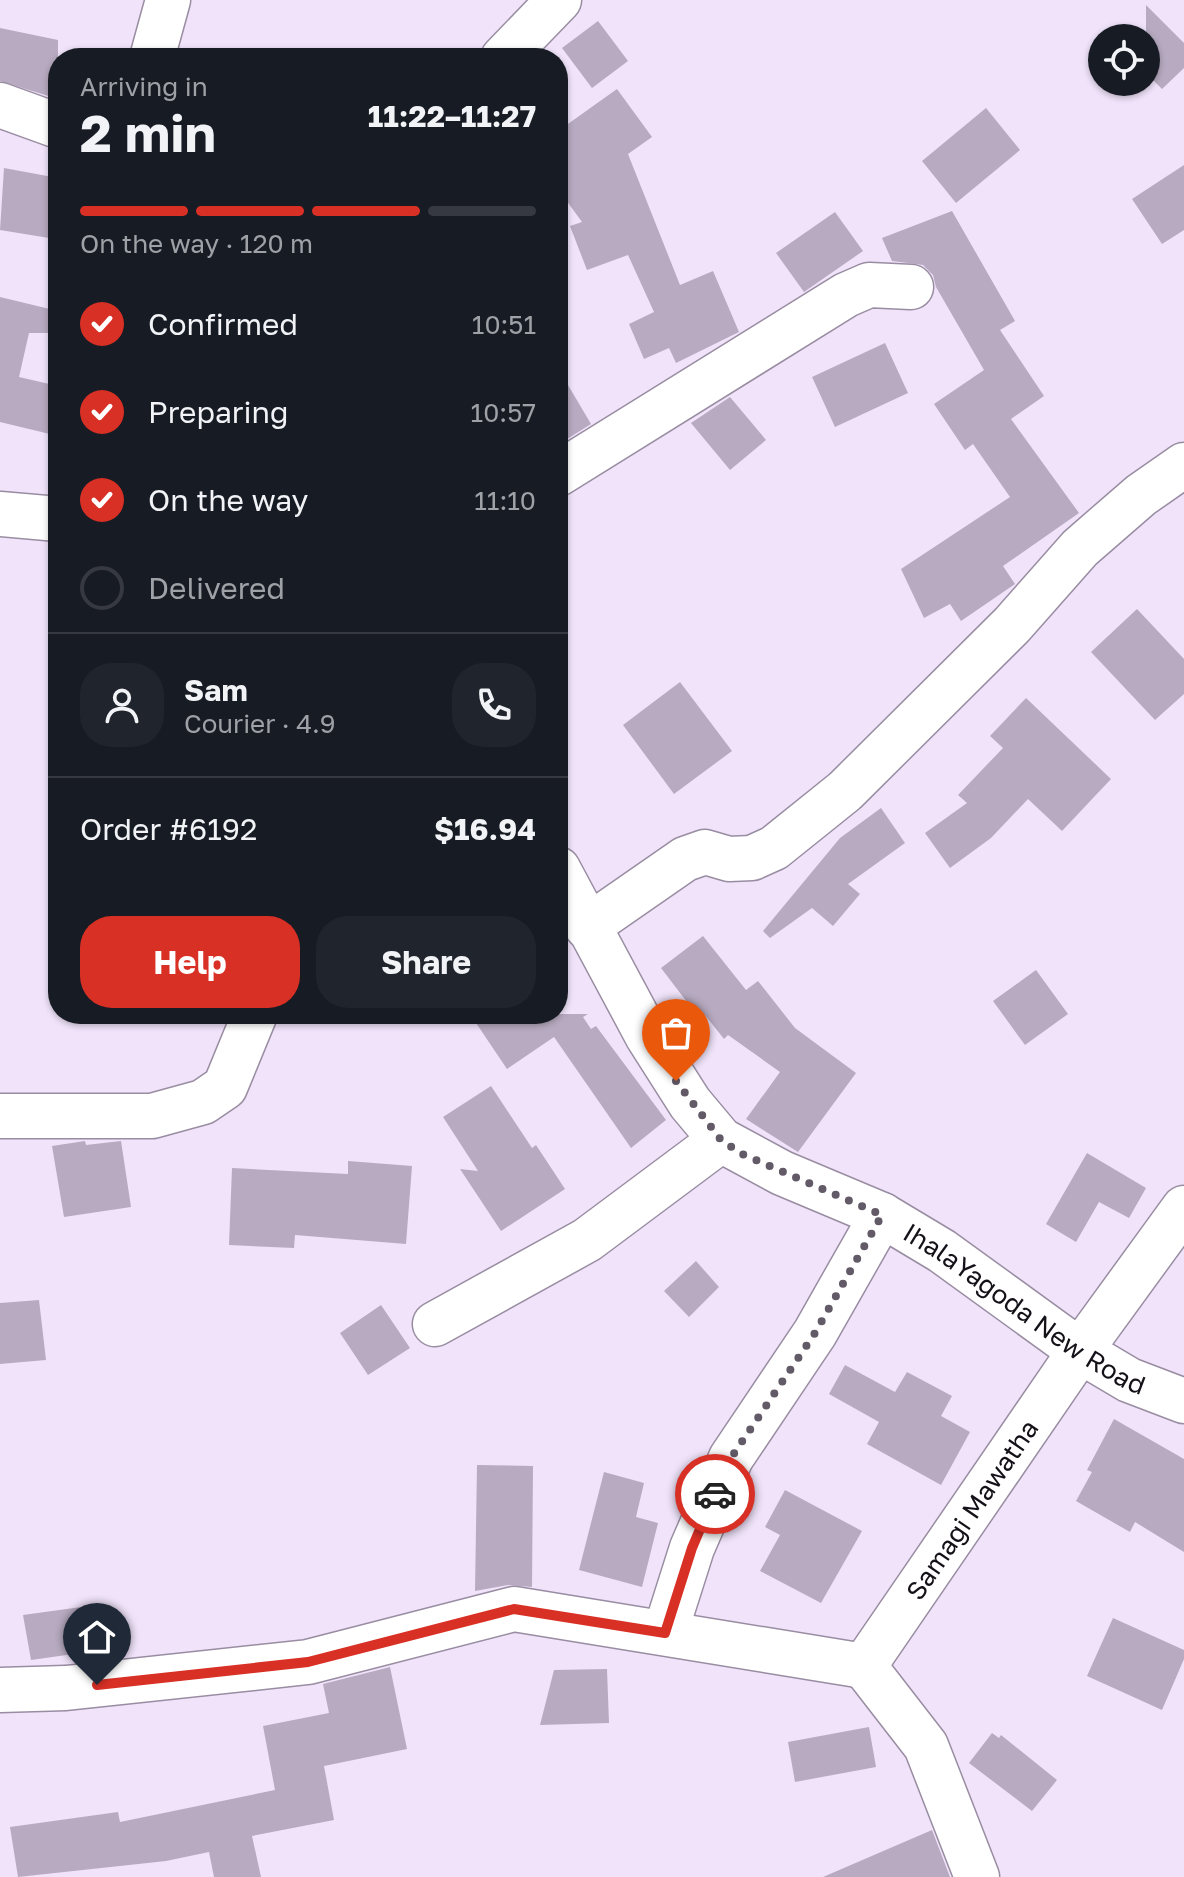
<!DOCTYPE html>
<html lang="en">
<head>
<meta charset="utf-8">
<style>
	body { margin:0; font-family:"Golos Text",sans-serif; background:#20242c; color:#f1f3f6; height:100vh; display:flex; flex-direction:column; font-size:30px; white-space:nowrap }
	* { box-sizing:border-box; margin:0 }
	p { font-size:26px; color:#9ea1a6 }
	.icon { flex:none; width:44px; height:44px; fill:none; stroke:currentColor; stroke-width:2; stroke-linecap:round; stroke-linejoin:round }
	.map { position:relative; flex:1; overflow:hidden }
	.side { position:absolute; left:48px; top:48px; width:520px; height:976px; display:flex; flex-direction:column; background:#171b24; border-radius:32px; box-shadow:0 2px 6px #0004 }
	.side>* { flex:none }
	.fabs { position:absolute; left:1088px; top:24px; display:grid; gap:16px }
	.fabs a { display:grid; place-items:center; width:72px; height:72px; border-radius:50%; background:#171b24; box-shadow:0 2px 6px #0004; font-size:40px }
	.pin { position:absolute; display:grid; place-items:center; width:68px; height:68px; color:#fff; margin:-82px -34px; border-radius:50% 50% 50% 0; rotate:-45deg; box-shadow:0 0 8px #0007 }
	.pin .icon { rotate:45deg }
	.courier { position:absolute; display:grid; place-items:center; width:80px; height:80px; margin:-40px; border:6px solid #d93025; border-radius:50%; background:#fff; color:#222; box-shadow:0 2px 10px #0007 }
	.overview em { font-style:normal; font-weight:700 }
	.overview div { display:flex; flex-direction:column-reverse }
	.overview { display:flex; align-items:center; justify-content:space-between; height:136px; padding:0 32px }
	h1 { font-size:52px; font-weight:700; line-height:60px }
	.bar { display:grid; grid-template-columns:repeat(4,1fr); gap:12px 8px; align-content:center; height:96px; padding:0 32px }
	.bar i { height:10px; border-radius:6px; background:#363941 }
	.bar .current { background:#d93025 }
	.bar p { grid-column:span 4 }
	.line { display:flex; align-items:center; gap:20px; padding:0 32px; border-top:2px solid #363941 }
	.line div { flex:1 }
	.round { display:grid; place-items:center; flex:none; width:84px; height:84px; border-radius:32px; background:#20242c }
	ol { padding:0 32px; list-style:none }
	li { display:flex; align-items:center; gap:24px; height:88px }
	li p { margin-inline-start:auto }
	li .icon { padding:8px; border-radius:50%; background:#d93025; color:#fff; stroke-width:4 }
	li:last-child { color:#9ea1a6 }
	li i { width:44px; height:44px; border:4px solid #363941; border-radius:50% }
	.cta { display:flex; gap:16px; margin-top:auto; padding:16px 32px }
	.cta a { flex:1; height:92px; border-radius:32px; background:#d93025; color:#fff; font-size:32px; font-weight:700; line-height:92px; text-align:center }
	.cta a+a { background:#20242c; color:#f1f3f6 }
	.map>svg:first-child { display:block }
</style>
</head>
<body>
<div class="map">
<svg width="1184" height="1877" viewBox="0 0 1184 1877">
	<rect width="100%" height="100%" fill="#f0e3fa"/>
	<path fill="#b8abc1" d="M 1146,5 L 1184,43 L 1184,68 L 1162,89 L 1146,73 Z
		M 598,21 L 628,61 L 592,88 L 562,48 Z
		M 0,28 L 58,40 L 58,99 L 0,81 Z
		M 617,89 L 652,137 L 628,154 L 680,285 L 713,271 L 739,332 L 676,363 L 669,348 L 644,359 L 629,324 L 654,312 L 628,255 L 587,270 L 570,226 L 582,222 L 558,189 L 558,131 Z
		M 986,108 L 1020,150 L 956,203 L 922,161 Z
		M 1184,165 L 1184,230 L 1162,244 L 1132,199 Z
		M 4,168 L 58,178 L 49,238 L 0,230 Z
		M 952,211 L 1015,321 L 1000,330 L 1044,396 L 1011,419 L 1079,513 L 1003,566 L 1015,584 L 961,621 L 950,604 L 924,618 L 901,569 L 1010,497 L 973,444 L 965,450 L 934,404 L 984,370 L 936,287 L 933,275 L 923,265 L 892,261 L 882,238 Z
		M 835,212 L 863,251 L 804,292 L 776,253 Z
		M 0,297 L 58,311 L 58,333 L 29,333 L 19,377 L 58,386 L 58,436 L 0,422 Z
		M 885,343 L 908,393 L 835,427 L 812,377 Z
		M 558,368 L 591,424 L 564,441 L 558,430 Z
		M 730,397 L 766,440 L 730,470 L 691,423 Z
		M 1137,609 L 1184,659 L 1184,694 L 1155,720 L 1091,652 Z
		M 680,682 L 732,751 L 674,794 L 623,725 Z
		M 1026,698 L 1111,779 L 1062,831 L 1028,799 L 991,838 L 950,868 L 925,833 L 967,803 L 958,795 L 1003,748 L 990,736 Z
		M 881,808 L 905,843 L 848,884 L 860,894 L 833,926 L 812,908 L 770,938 L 763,931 L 840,838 Z
		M 703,936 L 746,990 L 758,981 L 795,1028 L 856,1073 L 798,1152 L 746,1119 L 780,1072 L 728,1035 L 724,1039 L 705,1015 L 700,1019 L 661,968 Z
		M 1036,970 L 1068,1014 L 1025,1045 L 993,1001 Z
		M 470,1014 L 588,1014 L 583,1017 L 591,1029 L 596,1026 L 666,1120 L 631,1148 L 554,1037 L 507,1069 Z
		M 491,1086 L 532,1148 L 536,1145 L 565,1189 L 501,1231 L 460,1169 L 478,1171 L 443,1117 Z
		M 85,1141 L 86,1145 L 121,1141 L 131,1207 L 64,1217 L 52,1146 Z
		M 1087,1153 L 1146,1188 L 1129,1218 L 1099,1202 L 1076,1242 L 1046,1224 Z
		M 348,1161 L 412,1166 L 406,1244 L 295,1235 L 294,1248 L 229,1245 L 232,1168 L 348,1174 Z
		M 696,1261 L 719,1287 L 689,1317 L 664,1291 Z
		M 39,1300 L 46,1360 L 0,1364 L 0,1303 Z
		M 381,1305 L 410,1348 L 368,1375 L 340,1333 Z
		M 845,1365 L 895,1392 L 907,1372 L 952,1396 L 941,1416 L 970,1432 L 941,1485 L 867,1444 L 879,1422 L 829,1394 Z
		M 1114,1419 L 1184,1459 L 1184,1552 L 1135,1522 L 1130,1532 L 1076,1501 L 1092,1472 L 1087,1470 Z
		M 477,1465 L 533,1466 L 532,1587 L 508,1585 L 475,1591 Z
		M 604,1472 L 644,1483 L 636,1517 L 658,1523 L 642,1587 L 579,1570 Z
		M 785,1490 L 862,1531 L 821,1603 L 760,1571 L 780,1535 L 765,1527 Z
		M 96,1605 L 102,1650 L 31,1660 L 23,1615 Z
		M 1113,1618 L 1184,1650 L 1184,1659 L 1162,1710 L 1087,1676 Z
		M 390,1667 L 407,1749 L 324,1766 L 334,1820 L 252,1836 L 261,1877 L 214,1877 L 209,1852 L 166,1861 L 18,1877 L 10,1827 L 118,1812 L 120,1822 L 275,1790 L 263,1726 L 329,1713 L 323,1684 Z
		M 607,1669 L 609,1723 L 540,1725 L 554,1670 Z
		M 869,1727 L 876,1767 L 795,1782 L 788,1742 Z
		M 992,1733 L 999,1738 L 1001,1735 L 1057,1780 L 1032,1811 L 969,1763 Z
		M 932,1830 L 950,1877 L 823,1877 Z"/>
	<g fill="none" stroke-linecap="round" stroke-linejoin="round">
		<defs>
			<g id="minor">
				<path d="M 152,58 L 168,0"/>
				<path d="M 503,58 L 559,0"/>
				<path d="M 0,105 L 58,126"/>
				<path d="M 558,474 L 846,295 L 869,285 L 911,287"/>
				<path d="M 0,514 L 58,519"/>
				<path id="s1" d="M 558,869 L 648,1037 L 690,1103 L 721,1140 L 782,1173 L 882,1215 L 942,1251 L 1080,1351 L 1129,1380 L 1184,1401"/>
				<path d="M 587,927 L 685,859 L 705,852 L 729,859 L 752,858 L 774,848 L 845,791 L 1012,625 L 1080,548 L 1141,495 L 1184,465"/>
				<path d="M 0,1116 L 152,1116 L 203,1102 L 225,1087 L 255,1014"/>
				<path d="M 435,1324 L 587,1240 L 721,1140"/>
				<path d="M 665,1633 L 692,1548 L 731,1458 L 815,1333 L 882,1215"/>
				<path id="s2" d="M 864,1666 L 1080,1351 L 1184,1208"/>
				<path d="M 864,1666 L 926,1746 L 977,1877"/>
				<path d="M 0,1690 L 66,1688 L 308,1662 L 514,1609 L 864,1666"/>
			</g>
		</defs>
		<use href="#minor" stroke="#998da2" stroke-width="47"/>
		<use href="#minor" stroke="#fff" stroke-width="44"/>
	</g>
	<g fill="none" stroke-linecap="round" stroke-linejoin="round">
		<path stroke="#625a67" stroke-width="8" stroke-dasharray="0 14.4" d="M 676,1081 L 721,1140 L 742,1154 L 882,1215 L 815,1333 L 731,1458 L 715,1494"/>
		<path stroke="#d93025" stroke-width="10" d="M 97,1685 L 308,1662 L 514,1609 L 665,1633 L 692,1548 L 715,1494"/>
	</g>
	<g text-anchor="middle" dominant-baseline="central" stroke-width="8" stroke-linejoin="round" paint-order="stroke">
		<g font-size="26" fill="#151118" stroke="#f9f4fd">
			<text stroke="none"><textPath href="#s1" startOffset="666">IhalaYagoda New Road</textPath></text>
			<text stroke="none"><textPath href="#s2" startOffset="190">Samagi Mawatha</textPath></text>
		</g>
	</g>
</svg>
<div class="fabs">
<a><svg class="icon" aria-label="locate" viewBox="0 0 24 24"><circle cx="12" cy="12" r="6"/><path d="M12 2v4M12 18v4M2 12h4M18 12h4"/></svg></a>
</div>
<div class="pin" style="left:676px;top:1081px;background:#ea580c"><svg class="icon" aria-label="bag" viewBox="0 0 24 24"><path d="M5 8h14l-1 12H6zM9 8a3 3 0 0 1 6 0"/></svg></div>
<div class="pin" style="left:97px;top:1685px;background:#1f2937"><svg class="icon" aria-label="home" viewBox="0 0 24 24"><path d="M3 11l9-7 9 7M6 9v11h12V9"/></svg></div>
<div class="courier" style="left:715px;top:1494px"><svg class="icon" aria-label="car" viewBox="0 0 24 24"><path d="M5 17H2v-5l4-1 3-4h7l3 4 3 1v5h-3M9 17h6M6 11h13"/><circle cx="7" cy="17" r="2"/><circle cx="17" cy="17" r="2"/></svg></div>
<section class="side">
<div class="overview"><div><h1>2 min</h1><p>Arriving in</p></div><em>11:22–11:27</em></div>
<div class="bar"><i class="current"></i><i class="current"></i><i class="current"></i><i></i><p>On the way · 120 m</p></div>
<ol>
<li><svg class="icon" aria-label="check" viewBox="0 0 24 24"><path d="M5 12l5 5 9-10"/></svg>Confirmed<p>10:51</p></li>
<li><svg class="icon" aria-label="check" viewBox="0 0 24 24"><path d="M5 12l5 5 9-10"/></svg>Preparing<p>10:57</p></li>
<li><svg class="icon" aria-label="check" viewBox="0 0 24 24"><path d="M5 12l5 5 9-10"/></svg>On the way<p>11:10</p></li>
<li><i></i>Delivered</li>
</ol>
<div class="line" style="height:144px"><a class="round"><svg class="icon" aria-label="person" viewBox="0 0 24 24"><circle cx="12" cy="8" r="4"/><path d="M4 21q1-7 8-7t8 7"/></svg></a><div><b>Sam</b><p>Courier · 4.9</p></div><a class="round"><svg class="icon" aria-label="phone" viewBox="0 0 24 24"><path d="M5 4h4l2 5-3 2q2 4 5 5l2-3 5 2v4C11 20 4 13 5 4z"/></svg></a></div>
<div class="line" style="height:104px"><div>Order #6192</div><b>$16.94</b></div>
<div class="cta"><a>Help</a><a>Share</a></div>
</section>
</div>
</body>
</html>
